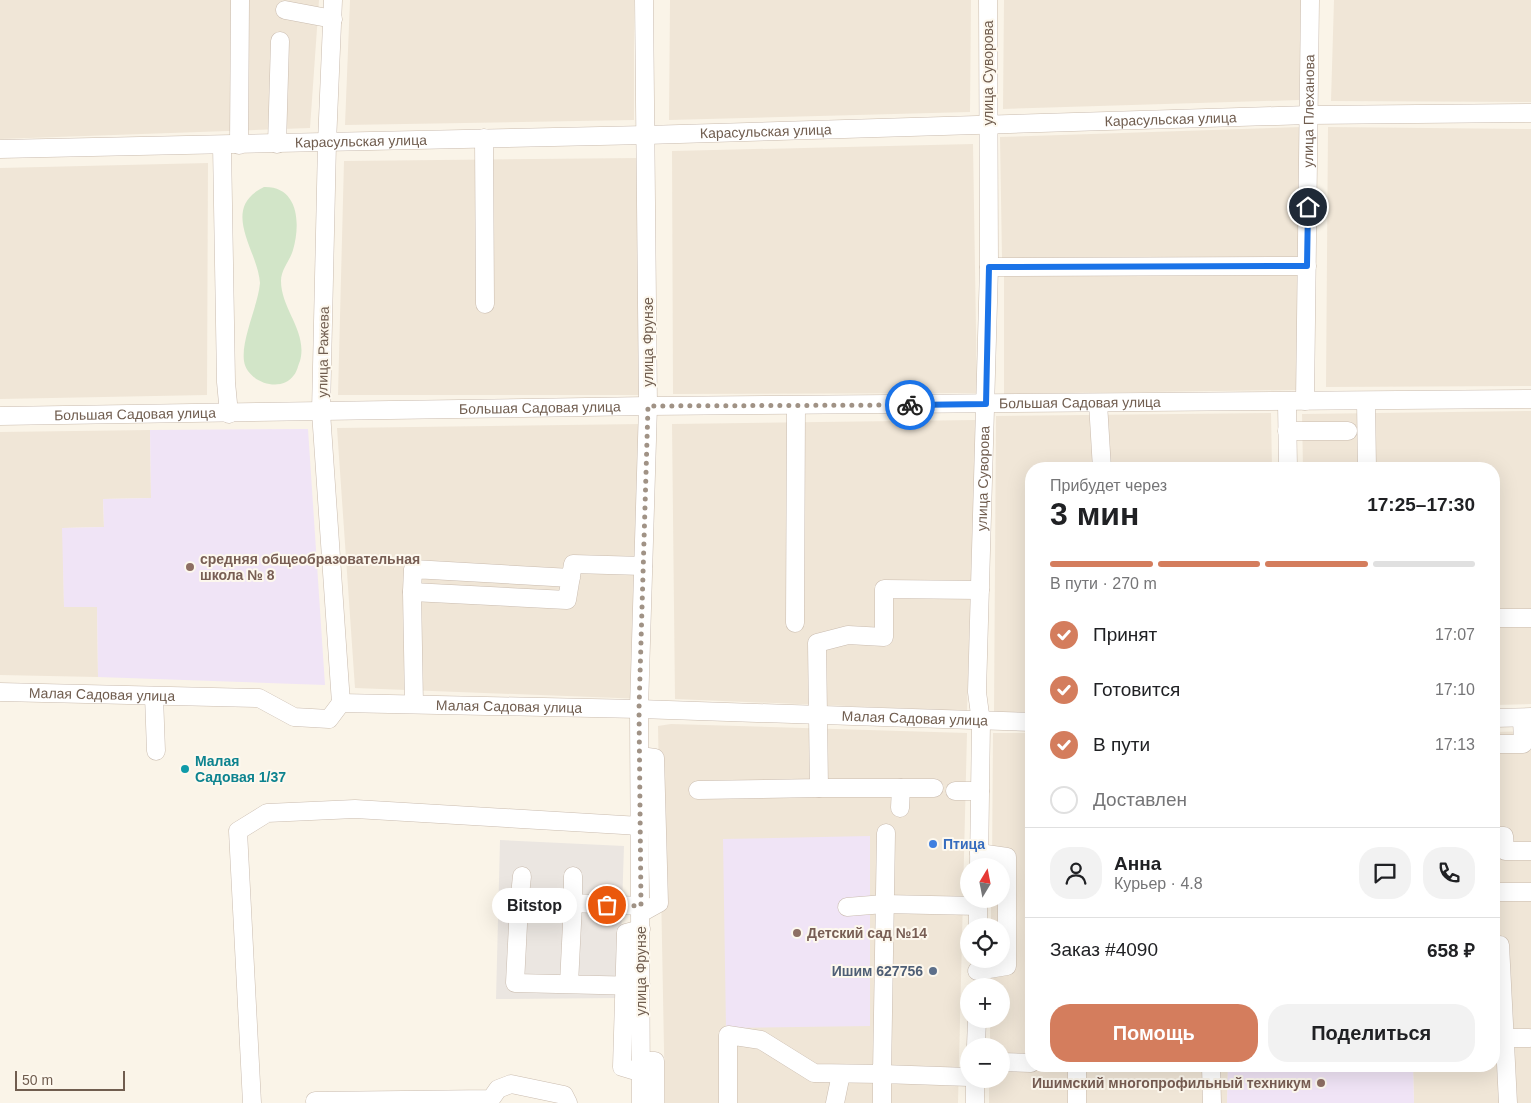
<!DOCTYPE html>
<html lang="ru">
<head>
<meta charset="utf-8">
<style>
	body { margin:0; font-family:Arial,sans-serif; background:#f2f2f2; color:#202124; height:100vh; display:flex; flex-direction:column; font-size:19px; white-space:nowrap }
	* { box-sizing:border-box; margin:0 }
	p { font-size:16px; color:#757577 }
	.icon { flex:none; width:28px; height:28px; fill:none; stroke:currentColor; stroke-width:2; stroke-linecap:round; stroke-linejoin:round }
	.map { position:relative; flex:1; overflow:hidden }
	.side { position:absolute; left:1025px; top:462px; width:475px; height:610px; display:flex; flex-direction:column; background:#fff; border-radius:20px; box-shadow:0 5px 20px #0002 }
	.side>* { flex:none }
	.needle { width:32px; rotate:10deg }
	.buttons { position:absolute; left:960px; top:858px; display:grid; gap:10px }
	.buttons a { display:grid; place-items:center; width:50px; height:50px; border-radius:50%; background:#fff; box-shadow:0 5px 20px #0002; font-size:25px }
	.scale { position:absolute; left:15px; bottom:12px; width:110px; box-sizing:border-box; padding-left:5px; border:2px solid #705d4f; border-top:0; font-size:14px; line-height:18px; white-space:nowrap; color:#705d4f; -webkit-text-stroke:4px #fdf8ee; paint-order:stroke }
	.pin { position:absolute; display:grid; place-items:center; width:42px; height:42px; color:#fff; margin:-21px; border:2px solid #fff; border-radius:50%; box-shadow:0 1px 5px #0007 }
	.courier { position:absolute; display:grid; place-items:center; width:50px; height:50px; margin:-25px; border:4px solid #1a73e8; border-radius:50%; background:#fff; color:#222; box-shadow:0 1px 6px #0007 }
	.bubble { position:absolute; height:35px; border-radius:18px; background:#fff; box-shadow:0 5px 20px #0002; font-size:16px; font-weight:700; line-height:35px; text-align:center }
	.overview em { font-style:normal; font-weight:700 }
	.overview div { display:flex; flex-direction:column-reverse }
	.overview { display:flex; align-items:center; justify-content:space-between; height:85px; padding:0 25px }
	h1 { font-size:32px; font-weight:700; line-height:38px }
	.bar { display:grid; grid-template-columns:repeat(4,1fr); gap:8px 5px; align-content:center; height:60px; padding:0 25px }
	.bar i { height:6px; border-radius:4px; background:#e0e0e0 }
	.bar .on { background:#d47d5d }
	.bar p { grid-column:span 4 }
	.line { display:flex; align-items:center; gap:12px; padding:0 25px; border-top:1px solid #e0e0e0 }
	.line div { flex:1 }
	.round { display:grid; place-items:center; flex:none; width:52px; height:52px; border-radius:20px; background:#f2f2f2 }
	ol { padding:0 25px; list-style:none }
	li { display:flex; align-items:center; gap:15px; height:55px }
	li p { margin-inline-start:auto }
	li .icon { padding:5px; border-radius:50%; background:#d47d5d; color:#fff; stroke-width:4 }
	li:last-child { color:#757577 }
	li i { width:28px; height:28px; border:2px solid #e0e0e0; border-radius:50% }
	.button { display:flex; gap:10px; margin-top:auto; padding:10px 25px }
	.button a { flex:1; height:58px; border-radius:20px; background:#d47d5d; color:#fff; font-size:20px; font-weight:700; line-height:58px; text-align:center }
	.button a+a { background:#f2f2f2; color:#202124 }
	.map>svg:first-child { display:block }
</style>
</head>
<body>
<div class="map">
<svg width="1531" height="1103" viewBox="0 0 1531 1103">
	<rect width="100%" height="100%" fill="#faf4e8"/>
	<path fill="#f0e6d7" d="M 0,0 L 319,0 L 310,128 L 0,139 Z
		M 350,0 L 634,0 L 634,120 L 345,125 Z
		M 670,0 L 971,0 L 970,112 L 669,120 Z
		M 1004,0 L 1301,0 L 1299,100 L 1003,109 Z
		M 1334,0 L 1531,0 L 1531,102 L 1331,101 Z
		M 1301,127 L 1300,263 L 1002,258 L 1000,137 Z
		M 1328,127 L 1531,129 L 1531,386 L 1326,387 Z
		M 973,144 L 977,393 L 673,394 L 672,151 Z
		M 638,158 L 640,395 L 338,395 L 344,161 Z
		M 208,163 L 207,395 L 0,399 L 0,168 Z
		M 1299,273 L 1298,390 L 1004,394 L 1004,274 Z
		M 1531,411 L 1531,704 L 1494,705 L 1494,469 L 1303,469 L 1302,414 Z
		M 1271,413 L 1272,469 L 1031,469 L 1031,712 L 994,712 L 996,416 Z
		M 976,420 L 967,711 L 675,699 L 672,424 Z
		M 641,424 L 644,699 L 355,688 L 337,428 Z
		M 150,430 L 151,498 L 103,499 L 104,527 L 63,528 L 64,607 L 97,607 L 98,677 L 0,675 L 0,432 Z
		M 671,724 L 967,733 L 958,1103 L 665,1103 L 658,726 Z
		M 1531,731 L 1531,1103 L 1414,1103 L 1413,1066 L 1494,1066 L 1494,732 Z
		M 993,733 L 1031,733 L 1031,1066 L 1228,1066 L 1227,1103 L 989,1103 L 989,1079 L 1001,1079 L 1001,1046 L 990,1046 L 990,1019 L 1001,1019 L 1001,986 L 990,986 L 991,959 L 1001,959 L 1001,926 L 991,926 L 991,899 L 1001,899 L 1001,866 L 992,866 Z"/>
	<path fill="#ebe6e1" d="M 500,840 L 624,846 L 619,998 L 496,999 Z"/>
	<path fill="#f0e4f6" d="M 308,429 L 325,685 L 98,677 L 97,607 L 64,607 L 62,528 L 104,527 L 103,499 L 151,498 L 150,430 Z
		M 870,836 L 870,1026 L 726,1028 L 723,839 Z
		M 1228,1066 L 1413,1066 L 1414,1103 L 1227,1103 Z"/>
	<path fill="#d2e5c8" d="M 264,187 C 298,186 301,223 293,250 C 290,261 281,269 281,281 C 281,309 308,332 300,361 C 298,365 297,372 294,375 C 281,394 247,382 244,361 C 241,339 258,306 260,283 C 258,250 219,209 264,187 Z"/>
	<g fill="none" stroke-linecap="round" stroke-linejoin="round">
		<defs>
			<g id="minor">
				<path d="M 333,0 L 327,143 L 321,412 L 341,703"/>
				<path d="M 285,10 L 333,19"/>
				<path d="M 484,138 L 485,304"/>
				<path d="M 277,144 L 280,41"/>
				<path d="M 222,145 L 226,382 L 229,414"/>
				<path d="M 239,145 L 240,0"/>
				<path id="s1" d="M 0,149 L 646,135 L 1309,115 L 1531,113"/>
				<path d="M 989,267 L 1307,266"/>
				<path id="s2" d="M 1305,401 L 1310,0"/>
				<path d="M 1366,401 L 1367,469"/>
				<path d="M 1287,402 L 1288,469"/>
				<path d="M 1098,403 L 1102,469"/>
				<path id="s3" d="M 0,416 L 648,406 L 1531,399"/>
				<path d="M 1287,431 L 1348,431"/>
				<path d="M 571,578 L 413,569 L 412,592 L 567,600 L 573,564 L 643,566"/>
				<path d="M 412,592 L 414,704"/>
				<path d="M 1494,618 L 1531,618"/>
				<path d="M 795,623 L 796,406"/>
				<path id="s4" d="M 0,692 L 259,698 L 294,717 L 329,719 L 341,703 L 639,709 L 1031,722"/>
				<path d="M 154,696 L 156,751"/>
				<path d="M 1494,718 L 1531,717"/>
				<path d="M 1494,744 L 1523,744 L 1522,718"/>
				<path d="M 640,756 L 655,758 L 659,903 L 641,913"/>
				<path d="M 819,788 L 934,788"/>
				<path d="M 698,790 L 819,788 L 817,643 L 848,635 L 884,637 L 884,589 L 980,590"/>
				<path d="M 955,791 L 980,791"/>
				<path d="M 900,808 L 901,788"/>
				<path d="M 1494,836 L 1504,836 L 1505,851 L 1531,851"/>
				<path id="s5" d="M 979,866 L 981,722 L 977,692 L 989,267 L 988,0"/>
				<path d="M 573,876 L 573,903 L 641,906"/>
				<path d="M 1494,892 L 1531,892"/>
				<path d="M 519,905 L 522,876"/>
				<path d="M 847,907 L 884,904 L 978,906"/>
				<path d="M 978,926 L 978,899"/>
				<path d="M 641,929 L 626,933 L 622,1067 L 642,1073"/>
				<path d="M 1494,945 L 1500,945 L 1508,1103"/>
				<path d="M 977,971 L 1007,966 L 1007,857 L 979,853"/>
				<path d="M 569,984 L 573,903 L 519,905 L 515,983 L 641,986"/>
				<path d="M 1505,1038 L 1529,1038"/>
				<path d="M 976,1046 L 977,1019"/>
				<path d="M 642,1061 L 655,1061 L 655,1103"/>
				<path d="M 1001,1062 L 1031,1063"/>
				<path d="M 1211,1066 L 1212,1103"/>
				<path d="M 315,1101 L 491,1099 L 498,1089 L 511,1084 L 564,1095 L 568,1103"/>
				<path d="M 252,1103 L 238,831 L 267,813 L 355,809 L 640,826"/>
				<path d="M 641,1103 L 639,709 L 648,406 L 644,0"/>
				<path d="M 728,1103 L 728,1035 L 761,1040 L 814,1073 L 882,1074 L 886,833"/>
				<path d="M 835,1103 L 841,1074"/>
				<path d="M 882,1103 L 882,1074 L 969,1077"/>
				<path d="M 975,1103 L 975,1079"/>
				<path d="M 1077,1103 L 1077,1066"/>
			</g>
		</defs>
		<use href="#minor" stroke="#cabcaf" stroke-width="19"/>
		<use href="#minor" stroke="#fff" stroke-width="18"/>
	</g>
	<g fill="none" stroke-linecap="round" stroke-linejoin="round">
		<path stroke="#a09285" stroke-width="5" stroke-dasharray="0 9" d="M 607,905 L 641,906 L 639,709 L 648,406 L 910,405"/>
		<path stroke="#1a73e8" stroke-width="6" d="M 910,405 L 986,404 L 989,267 L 1307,266 L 1308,207"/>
	</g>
	<g fill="#8d6e63" stroke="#fdf8ee" stroke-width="2">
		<circle cx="190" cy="567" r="5"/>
		<circle cx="797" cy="933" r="5"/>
		<circle cx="1321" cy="1083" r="5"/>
	</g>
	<circle fill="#0f9aa8" stroke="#fdf8ee" stroke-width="2" cx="185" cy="769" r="5"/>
	<circle fill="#3f7fe0" stroke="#fdf8ee" stroke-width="2" cx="933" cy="844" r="5"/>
	<circle fill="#5c6f8a" stroke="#fdf8ee" stroke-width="2" cx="933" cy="971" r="5"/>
	<g text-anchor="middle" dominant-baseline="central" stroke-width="4" stroke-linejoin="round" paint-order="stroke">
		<g font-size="14" fill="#705d4f" stroke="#fdf8ee">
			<text transform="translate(988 73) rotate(-90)">улица Суворова</text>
			<text stroke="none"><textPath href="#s2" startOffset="290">улица Плеханова</textPath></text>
			<text stroke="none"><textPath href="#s1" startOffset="1171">Карасульская улица</textPath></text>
			<text stroke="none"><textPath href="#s1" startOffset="766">Карасульская улица</textPath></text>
			<text stroke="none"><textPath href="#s1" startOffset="361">Карасульская улица</textPath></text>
			<text transform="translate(648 342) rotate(-90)">улица Фрунзе</text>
			<text transform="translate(323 352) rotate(-89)">улица Ражева</text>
			<text stroke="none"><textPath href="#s3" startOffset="1080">Большая Садовая улица</textPath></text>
			<text stroke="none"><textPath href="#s3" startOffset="540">Большая Садовая улица</textPath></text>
			<text stroke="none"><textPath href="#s3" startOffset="135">Большая Садовая улица</textPath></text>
			<text stroke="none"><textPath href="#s5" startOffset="388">улица Суворова</textPath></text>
			<text stroke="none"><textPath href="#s4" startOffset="102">Малая Садовая улица</textPath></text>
			<text stroke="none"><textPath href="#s4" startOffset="522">Малая Садовая улица</textPath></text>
			<text stroke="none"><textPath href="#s4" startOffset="928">Малая Садовая улица</textPath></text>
			<text transform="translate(641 971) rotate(-90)">улица Фрунзе</text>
		</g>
		<g font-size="14" font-weight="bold" fill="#785e54" stroke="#fdf8ee" text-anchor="start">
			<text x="200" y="559">средняя общеобразовательная<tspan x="200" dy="16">школа № 8</tspan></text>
			<text x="807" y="933">Детский сад №14</text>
			<text x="1311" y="1083" text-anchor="end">Ишимский многопрофильный техникум</text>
		</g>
		<g font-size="14" font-weight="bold" fill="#0d838f" stroke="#fdf8ee" text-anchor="start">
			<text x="195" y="761">Малая<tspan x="195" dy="16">Садовая 1/37</tspan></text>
		</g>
		<g font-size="14" font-weight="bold" fill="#366cbe" stroke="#fdf8ee" text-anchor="start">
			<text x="943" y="844">Птица</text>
		</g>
		<g font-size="14" font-weight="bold" fill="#4e5e75" stroke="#fdf8ee" text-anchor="end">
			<text x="923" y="971">Ишим 627756</text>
		</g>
	</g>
</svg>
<div class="buttons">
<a><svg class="needle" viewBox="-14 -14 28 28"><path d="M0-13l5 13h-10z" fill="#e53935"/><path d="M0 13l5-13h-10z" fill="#757577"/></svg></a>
<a><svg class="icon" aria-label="locate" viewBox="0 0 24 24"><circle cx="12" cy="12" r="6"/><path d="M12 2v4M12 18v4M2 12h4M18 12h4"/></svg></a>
<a>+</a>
<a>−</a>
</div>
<div class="scale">50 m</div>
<div class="pin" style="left:607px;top:905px;background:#ea580c"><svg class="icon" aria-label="bag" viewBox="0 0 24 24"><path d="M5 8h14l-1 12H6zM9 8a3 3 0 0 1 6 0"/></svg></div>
<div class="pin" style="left:1308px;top:207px;background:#1f2937"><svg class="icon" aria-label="home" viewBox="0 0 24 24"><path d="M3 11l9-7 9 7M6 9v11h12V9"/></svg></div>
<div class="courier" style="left:910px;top:405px"><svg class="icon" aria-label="bike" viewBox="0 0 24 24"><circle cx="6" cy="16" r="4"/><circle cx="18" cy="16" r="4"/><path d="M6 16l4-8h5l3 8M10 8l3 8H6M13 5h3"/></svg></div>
<div class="bubble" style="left:492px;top:888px;width:85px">Bitstop</div>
<section class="side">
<div class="overview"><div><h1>3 мин</h1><p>Прибудет через</p></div><em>17:25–17:30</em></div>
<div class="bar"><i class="on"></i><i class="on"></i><i class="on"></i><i></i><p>В пути · 270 m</p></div>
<ol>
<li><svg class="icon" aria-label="check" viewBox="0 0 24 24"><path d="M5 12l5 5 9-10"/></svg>Принят<p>17:07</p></li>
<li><svg class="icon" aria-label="check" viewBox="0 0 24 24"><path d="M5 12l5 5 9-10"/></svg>Готовится<p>17:10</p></li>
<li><svg class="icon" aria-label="check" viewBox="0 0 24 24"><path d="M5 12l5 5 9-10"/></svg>В пути<p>17:13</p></li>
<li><i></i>Доставлен</li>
</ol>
<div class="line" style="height:90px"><a class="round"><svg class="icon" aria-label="person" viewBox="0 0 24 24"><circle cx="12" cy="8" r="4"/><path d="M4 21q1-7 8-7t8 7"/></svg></a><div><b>Анна</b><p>Курьер · 4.8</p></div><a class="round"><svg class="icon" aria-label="chat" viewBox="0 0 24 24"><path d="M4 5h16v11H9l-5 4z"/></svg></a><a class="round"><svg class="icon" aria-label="phone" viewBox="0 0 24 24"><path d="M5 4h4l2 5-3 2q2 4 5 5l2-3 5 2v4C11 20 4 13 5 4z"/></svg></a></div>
<div class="line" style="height:65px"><div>Заказ #4090</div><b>658 ₽</b></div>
<div class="button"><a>Помощь</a><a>Поделиться</a></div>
</section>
</div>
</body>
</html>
